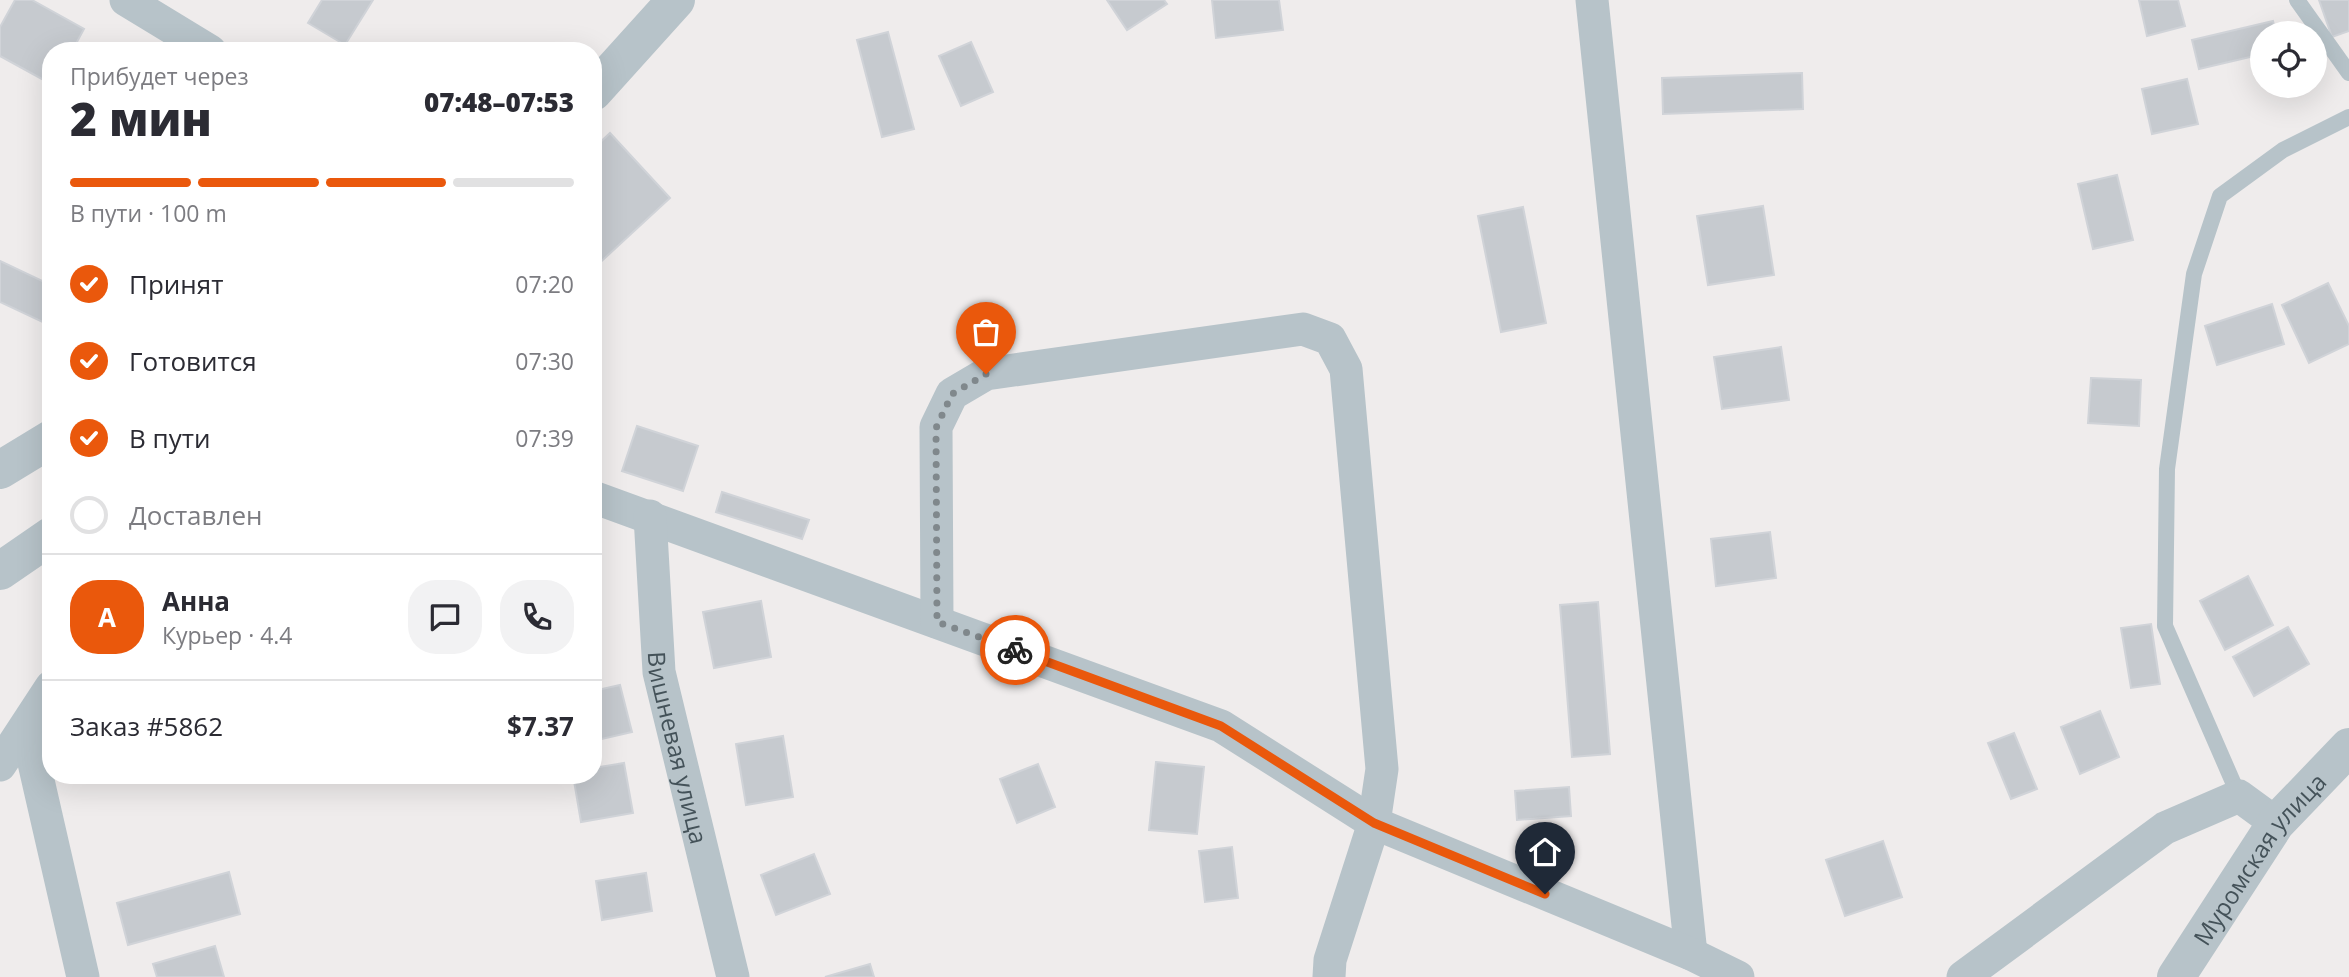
<!DOCTYPE html>
<html lang="ru">
<head>
<meta charset="utf-8">
<style>
	body { margin:0; font-family:"Open Sans",sans-serif; background:#f2f2f3; color:#2b2b33; height:100vh; display:flex; flex-direction:column; font-size:26px; white-space:nowrap }
	* { box-sizing:border-box; margin:0 }
	p { font-size:23px; color:#7c7c81 }
	.icon { flex:none; width:38px; height:38px; fill:none; stroke:currentColor; stroke-width:2; stroke-linecap:round; stroke-linejoin:round }
	.map { position:relative; flex:1; overflow:hidden }
	.details { position:absolute; left:42px; top:42px; width:560px; height:742px; display:flex; flex-direction:column; background:#fff; border-radius:28px; box-shadow:0 7px 28px #0002 }
	.details>* { flex:none }
	.buttons { position:absolute; left:2250px; top:21px; display:grid; gap:14px }
	.buttons a { display:grid; place-items:center; width:77px; height:77px; border-radius:50%; background:#fff; box-shadow:0 7px 28px #0002; font-size:35px }
	.pin { position:absolute; display:grid; place-items:center; width:60px; height:60px; color:#fff; margin:-72px -30px; border-radius:50% 50% 50% 0; rotate:-45deg; box-shadow:0 0 7px #0007 }
	.pin .icon { rotate:45deg }
	.courier { position:absolute; display:grid; place-items:center; width:70px; height:70px; margin:-35px; border:5px solid #ea580c; border-radius:50%; background:#fff; color:#222; box-shadow:0 2px 9px #0007 }
	.head em { font-style:normal; font-weight:800 }
	.head div { display:flex; flex-direction:column-reverse }
	.head { display:flex; align-items:center; justify-content:space-between; height:119px; padding:0 28px }
	h1 { font-size:46px; font-weight:800; line-height:52px }
	.bar { display:grid; grid-template-columns:repeat(4,1fr); gap:10px 7px; align-content:center; height:84px; padding:0 28px }
	.bar i { height:9px; border-radius:5px; background:#e1e1e2 }
	.bar .active { background:#ea580c }
	.bar p { grid-column:span 4 }
	.line { display:flex; align-items:center; gap:18px; padding:0 28px; border-top:2px solid #e1e1e2 }
	.line div { flex:1 }
	.round { display:grid; place-items:center; flex:none; width:74px; height:74px; border-radius:28px; background:#f2f2f3 }
	ol { padding:0 28px; list-style:none }
	li { display:flex; align-items:center; gap:21px; height:77px }
	li p { margin-inline-start:auto }
	li .icon { padding:7px; border-radius:50%; background:#ea580c; color:#fff; stroke-width:4 }
	li:last-child { color:#7c7c81 }
	li i { width:38px; height:38px; border:4px solid #e1e1e2; border-radius:50% }
	.map>svg:first-child { display:block }
</style>
</head>
<body>
<div class="map">
<svg width="2349" height="977" viewBox="0 0 2349 977">
	<rect width="100%" height="100%" fill="#efecec"/>
	<path fill="#c6cacf" stroke="#d0d3d8" stroke-width="2" d="M 15,0 L 32,0 L 84,29 L 72,51 L 51,51 L 51,84 L 0,56 L 0,27 Z
		M 322,0 L 373,0 L 345,45 L 308,23 Z
		M 1107,0 L 1164,0 L 1167,4 L 1127,30 Z
		M 1212,0 L 1279,0 L 1283,30 L 1216,38 Z
		M 2139,0 L 2178,0 L 2185,26 L 2147,36 Z
		M 2319,0 L 2349,0 L 2349,31 L 2332,37 Z
		M 2273,21 L 2276,33 L 2263,33 L 2263,54 L 2199,69 L 2192,40 Z
		M 888,32 L 914,129 L 882,137 L 857,40 Z
		M 971,42 L 993,92 L 961,106 L 939,56 Z
		M 1802,73 L 1803,109 L 1663,114 L 1662,78 Z
		M 2187,79 L 2198,124 L 2152,134 L 2142,89 Z
		M 610,133 L 670,198 L 593,269 L 593,149 Z
		M 2117,175 L 2133,240 L 2093,249 L 2078,184 Z
		M 1763,206 L 1774,275 L 1708,285 L 1697,216 Z
		M 1523,207 L 1546,323 L 1501,332 L 1478,216 Z
		M 0,261 L 51,285 L 49,325 L 0,302 Z
		M 2328,283 L 2349,326 L 2349,344 L 2309,363 L 2282,305 Z
		M 2272,304 L 2284,344 L 2217,365 L 2205,326 Z
		M 1781,347 L 1789,400 L 1722,409 L 1714,357 Z
		M 2091,378 L 2141,380 L 2139,426 L 2088,423 Z
		M 637,426 L 698,446 L 683,491 L 622,471 Z
		M 722,492 L 809,520 L 802,539 L 716,512 Z
		M 1770,532 L 1776,578 L 1716,586 L 1711,539 Z
		M 2248,576 L 2273,625 L 2225,650 L 2200,601 Z
		M 761,601 L 771,657 L 714,668 L 703,612 Z
		M 1598,602 L 1610,754 L 1572,757 L 1560,605 Z
		M 2151,624 L 2160,684 L 2131,688 L 2121,628 Z
		M 2288,627 L 2309,664 L 2254,696 L 2233,657 Z
		M 620,685 L 632,732 L 593,741 L 593,691 Z
		M 2100,711 L 2119,757 L 2080,774 L 2061,727 Z
		M 2014,733 L 2037,789 L 2011,799 L 1988,743 Z
		M 783,736 L 793,797 L 746,805 L 736,744 Z
		M 1156,762 L 1204,767 L 1197,834 L 1149,830 Z
		M 624,763 L 633,813 L 581,822 L 573,775 L 593,775 L 593,768 Z
		M 1038,764 L 1055,807 L 1017,823 L 1000,779 Z
		M 1569,787 L 1571,816 L 1517,820 L 1515,791 Z
		M 1883,841 L 1902,897 L 1845,916 L 1826,860 Z
		M 1232,847 L 1238,898 L 1205,902 L 1199,851 Z
		M 814,854 L 830,894 L 776,915 L 761,875 Z
		M 229,872 L 240,914 L 128,945 L 117,903 Z
		M 646,873 L 652,911 L 602,920 L 596,881 Z
		M 215,946 L 224,977 L 157,977 L 153,964 Z
		M 870,964 L 874,977 L 825,977 Z"/>
	<g fill="none" stroke-linecap="round" stroke-linejoin="round">
		<path stroke="#b7c3c9" stroke-width="16" d="M 2297,0 L 2349,73
			M 2239,796 L 2165,626 L 2167,469 L 2194,274 L 2220,196 L 2283,150 L 2349,117"/>
		<g stroke="#b7c3c9" stroke-width="33">
			<path d="M 126,0 L 210,51"/>
			<path d="M 1592,0 L 1691,954"/>
			<path d="M 593,497 L 1221,726 L 1374,823 L 1691,954 L 1738,977"/>
			<path id="s1" d="M 650,516 L 659,672 L 733,977"/>
			<path d="M 937,622 L 936,427 L 952,394 L 986,374 L 1303,329 L 1330,339 L 1346,369 L 1382,769 L 1374,823 L 1330,960 L 1329,977"/>
			<path d="M 26,728 L 83,977"/>
			<path d="M 0,765 L 51,687"/>
			<path d="M 1963,977 L 2165,828 L 2239,796 L 2276,823"/>
		</g>
		<g stroke="#b7c3c9" stroke-width="38">
			<path d="M 593,92 L 676,0"/>
			<path d="M 0,470 L 51,439"/>
			<path d="M 0,571 L 51,536"/>
			<path id="s2" d="M 2176,977 L 2276,823 L 2349,747"/>
		</g>
	</g>
	<g fill="none" stroke-linecap="round" stroke-linejoin="round">
		<path stroke="#80888c" stroke-width="7" stroke-dasharray="0 12.6" d="M 986,374 L 952,394 L 936,428 L 937,622 L 1015,650"/>
		<path stroke="#ea580c" stroke-width="9" d="M 1015,650 L 1221,726 L 1374,823 L 1545,894"/>
	</g>
	<g text-anchor="middle" dominant-baseline="central" stroke-width="5" stroke-linejoin="round" paint-order="stroke">
		<g font-size="24" fill="#445259" stroke="#fff">
			<text stroke="none"><textPath href="#s1" startOffset="234">Вишневая улица</textPath></text>
			<text stroke="none"><textPath href="#s2" startOffset="145">Муромская улица</textPath></text>
		</g>
	</g>
</svg>
<div class="buttons">
<a><svg class="icon" aria-label="locate" viewBox="0 0 24 24"><circle cx="12" cy="12" r="6"/><path d="M12 2v4M12 18v4M2 12h4M18 12h4"/></svg></a>
</div>
<div class="pin" style="left:986px;top:374px;background:#ea580c"><svg class="icon" aria-label="bag" viewBox="0 0 24 24"><path d="M5 8h14l-1 12H6zM9 8a3 3 0 0 1 6 0"/></svg></div>
<div class="pin" style="left:1545px;top:894px;background:#1f2937"><svg class="icon" aria-label="home" viewBox="0 0 24 24"><path d="M3 11l9-7 9 7M6 9v11h12V9"/></svg></div>
<div class="courier" style="left:1015px;top:650px"><svg class="icon" aria-label="bike" viewBox="0 0 24 24"><circle cx="6" cy="16" r="4"/><circle cx="18" cy="16" r="4"/><path d="M6 16l4-8h5l3 8M10 8l3 8H6M13 5h3"/></svg></div>
<section class="details">
<div class="head"><div><h1>2 мин</h1><p>Прибудет через</p></div><em>07:48–07:53</em></div>
<div class="bar"><i class="active"></i><i class="active"></i><i class="active"></i><i></i><p>В пути · 100 m</p></div>
<ol>
<li><svg class="icon" aria-label="check" viewBox="0 0 24 24"><path d="M5 12l5 5 9-10"/></svg>Принят<p>07:20</p></li>
<li><svg class="icon" aria-label="check" viewBox="0 0 24 24"><path d="M5 12l5 5 9-10"/></svg>Готовится<p>07:30</p></li>
<li><svg class="icon" aria-label="check" viewBox="0 0 24 24"><path d="M5 12l5 5 9-10"/></svg>В пути<p>07:39</p></li>
<li><i></i>Доставлен</li>
</ol>
<div class="line" style="height:126px"><b class="round" style="background:#ea580c;color:#fff">А</b><div><b>Анна</b><p>Курьер · 4.4</p></div><a class="round"><svg class="icon" aria-label="chat" viewBox="0 0 24 24"><path d="M4 5h16v11H9l-5 4z"/></svg></a><a class="round"><svg class="icon" aria-label="phone" viewBox="0 0 24 24"><path d="M5 4h4l2 5-3 2q2 4 5 5l2-3 5 2v4C11 20 4 13 5 4z"/></svg></a></div>
<div class="line" style="height:91px"><div>Заказ #5862</div><b>$7.37</b></div>
</section>
</div>
</body>
</html>
